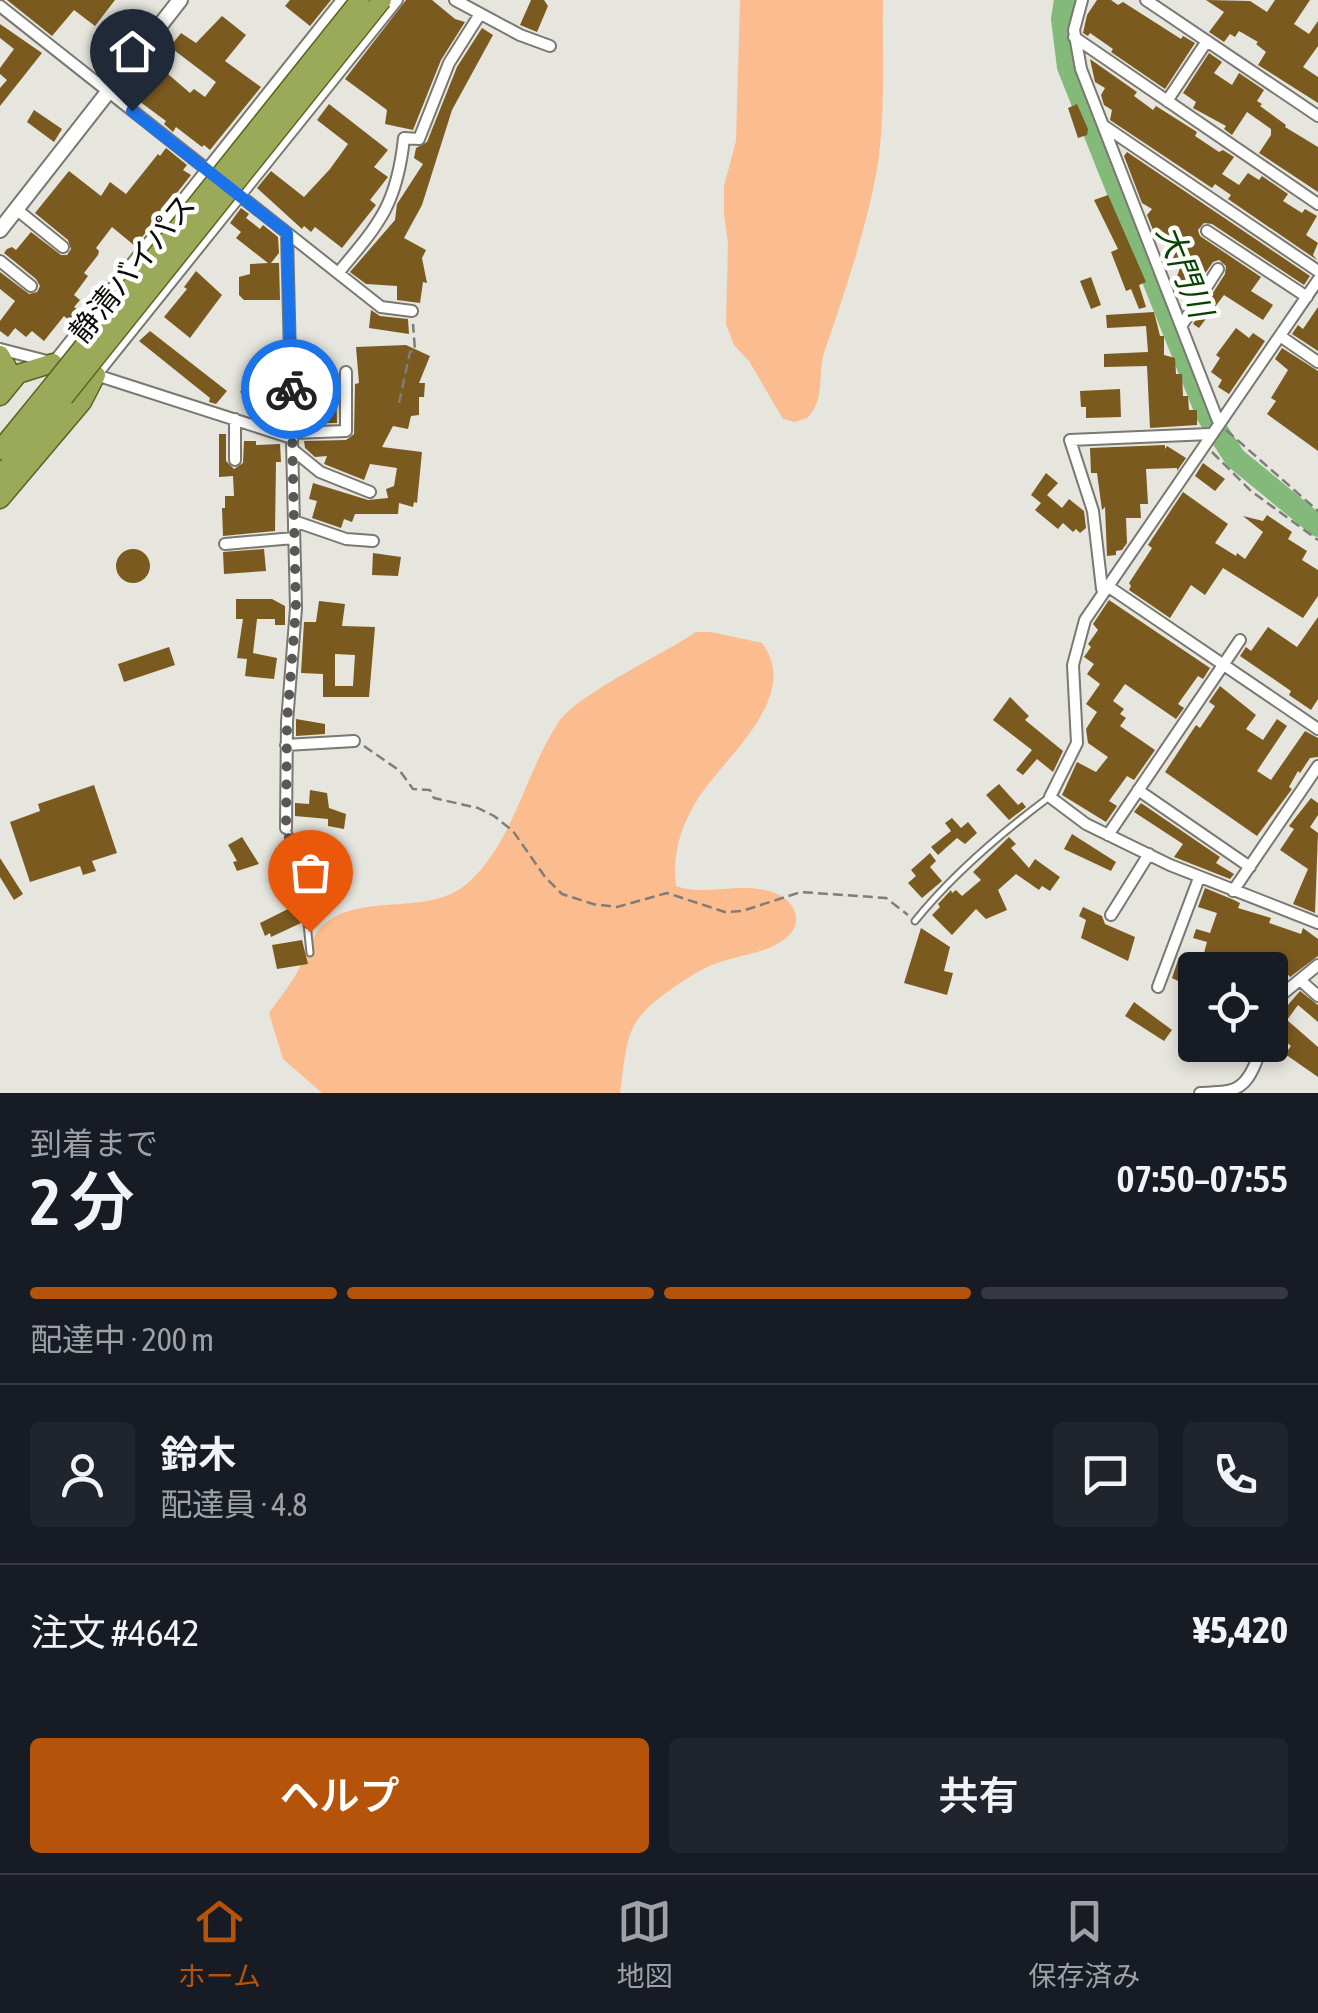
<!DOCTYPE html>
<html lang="ja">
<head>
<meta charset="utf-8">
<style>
	body { margin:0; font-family:"Asap Condensed","Noto Sans JP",sans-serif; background:#20242c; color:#f1f3f6; height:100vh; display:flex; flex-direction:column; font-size:38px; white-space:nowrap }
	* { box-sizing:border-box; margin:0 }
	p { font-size:32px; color:#9ea1a6 }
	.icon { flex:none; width:55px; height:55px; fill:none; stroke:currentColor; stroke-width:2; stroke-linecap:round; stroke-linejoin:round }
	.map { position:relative; height:1093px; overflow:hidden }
	.details { display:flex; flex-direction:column; background:#171b24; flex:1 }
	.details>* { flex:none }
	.tools { position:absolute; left:1178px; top:952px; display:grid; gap:20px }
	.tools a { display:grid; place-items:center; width:110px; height:110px; border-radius:10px; background:#171b24; box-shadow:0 5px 15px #0003; font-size:50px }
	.pin { position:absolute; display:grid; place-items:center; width:85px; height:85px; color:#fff; margin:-102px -42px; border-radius:50% 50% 50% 0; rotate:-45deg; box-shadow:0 0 10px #0007 }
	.pin .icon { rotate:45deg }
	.courier { position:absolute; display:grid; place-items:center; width:100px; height:100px; margin:-50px; border:8px solid #1a73e8; border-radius:50%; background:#fff; color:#222; box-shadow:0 2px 12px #0007 }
	.summary em { font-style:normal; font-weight:600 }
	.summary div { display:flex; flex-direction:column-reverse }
	.summary { display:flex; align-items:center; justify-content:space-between; height:170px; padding:0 30px }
	h1 { font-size:65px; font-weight:600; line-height:75px }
	.bar { display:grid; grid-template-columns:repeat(4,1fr); gap:15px 10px; align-content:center; height:120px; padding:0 30px }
	.bar i { height:12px; border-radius:8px; background:#363941 }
	.bar .current { background:#b45309 }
	.bar p { grid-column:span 4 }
	.line { display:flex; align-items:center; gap:25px; padding:0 30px; border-top:2px solid #363941 }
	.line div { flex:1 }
	.round { display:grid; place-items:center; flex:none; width:105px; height:105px; border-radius:10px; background:#20242c }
	.primary-button { display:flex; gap:20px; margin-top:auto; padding:20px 30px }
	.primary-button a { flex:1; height:115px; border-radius:10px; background:#b45309; color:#fff; font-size:40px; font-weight:600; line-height:115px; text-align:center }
	.primary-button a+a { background:#20242c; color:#f1f3f6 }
	.tabs { display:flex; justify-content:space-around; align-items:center; height:140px; border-top:2px solid #363941; background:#171b24; font-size:28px; color:#9ea1a6 }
	.tabs a { display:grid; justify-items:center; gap:5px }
	.tabs .current { color:#b45309 }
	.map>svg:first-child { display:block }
</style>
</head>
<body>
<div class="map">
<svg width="1318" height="1093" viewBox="0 0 1318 1093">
	<rect width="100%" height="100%" fill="#e6e5de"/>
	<path fill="#fbbd8f" d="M 740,0 L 883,0 C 882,56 886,114 877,169 C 866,231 844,294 824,353 C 817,376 826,399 807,418 L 795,422 L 783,419 L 749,361 L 734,345 L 726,324 L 728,243 L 724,215 L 724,186 L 736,141 Z
		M 696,632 L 711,632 L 762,643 C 802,696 726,756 699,797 C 681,824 672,854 676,886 C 708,898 749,878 781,896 C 795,904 802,921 790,934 C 772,954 735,955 712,965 C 691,974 652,1000 638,1019 C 624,1038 624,1070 620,1093 L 322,1093 L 283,1059 L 269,1013 C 279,999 291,984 299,969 C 307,952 313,930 331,919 C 372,894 432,916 469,882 C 514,841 525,773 558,723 C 576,695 664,654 696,632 Z"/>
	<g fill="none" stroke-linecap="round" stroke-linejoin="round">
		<path stroke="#83ba7a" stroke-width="22" d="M 1065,0 L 1062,19 L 1068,67 L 1207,415 L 1235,458 L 1318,526"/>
	</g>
	<path fill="#7a5a1f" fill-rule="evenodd" d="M 7,0 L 115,0 L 95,26 L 74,10 L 52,36 Z
		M 290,0 L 331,0 L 310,26 L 285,6 Z
		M 406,0 L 432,0 L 455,19 L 465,22 L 441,60 L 413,130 L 385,124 L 387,110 L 345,79 Z
		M 531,0 L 544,0 L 548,6 L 537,32 L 520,25 Z
		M 1097,0 L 1111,0 L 1118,5 L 1123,2 L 1181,39 L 1183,36 L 1195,43 L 1165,89 L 1111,52 L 1113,49 L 1090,33 L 1088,36 L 1083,33 L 1087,15 Z
		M 1206,0 L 1250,1 L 1267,12 L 1275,0 L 1310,0 L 1294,24 L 1309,34 L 1318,21 L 1318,46 L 1303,67 L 1318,77 L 1318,103 L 1258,65 L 1266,52 L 1256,44 L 1258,42 L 1239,31 L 1235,37 L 1230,34 L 1224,42 L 1209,32 L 1224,12 Z
		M 222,16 L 246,35 L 225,61 L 261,87 L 210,150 L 204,145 L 202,147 L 176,127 L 173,132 L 164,124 L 166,121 L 124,90 L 132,81 L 140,88 L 147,86 L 161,68 L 190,93 L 194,89 L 205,97 L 216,82 L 170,47 L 181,33 L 196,43 Z
		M 0,24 L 42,53 L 0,106 L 0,88 L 7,80 L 0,74 L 0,68 L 14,49 L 0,38 Z
		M 482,28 L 493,35 L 452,110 L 422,205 L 404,238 L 426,250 L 422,258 L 427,283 L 423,282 L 420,303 L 397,300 L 397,286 L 366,284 L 350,272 L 395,220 L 397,204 L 423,164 L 414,158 L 416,148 L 427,142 L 457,67 Z
		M 1209,53 L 1222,62 L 1214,73 L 1232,85 L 1239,73 L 1264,90 L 1257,101 L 1262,104 L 1260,106 L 1286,125 L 1285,127 L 1318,147 L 1318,192 L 1259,153 L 1271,135 L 1271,129 L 1247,112 L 1232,135 L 1224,129 L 1226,126 L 1193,108 L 1196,102 L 1183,93 Z
		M 1090,59 L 1137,92 L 1134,96 L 1153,110 L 1156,106 L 1197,132 L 1195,136 L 1219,152 L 1223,150 L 1234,157 L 1222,174 L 1239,185 L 1248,173 L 1259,180 L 1262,176 L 1288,194 L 1283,201 L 1302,213 L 1305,209 L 1317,216 L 1306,235 L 1318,243 L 1313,255 L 1317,260 L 1228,199 L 1231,195 L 1215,184 L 1212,188 L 1110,120 L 1112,110 L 1104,105 L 1101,95 L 1105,88 L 1095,82 Z
		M 329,104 L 388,150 L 374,167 L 388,177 L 370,200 L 376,205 L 342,248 L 315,227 L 311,232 L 304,226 L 302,229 L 257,188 L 271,171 L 304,197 L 330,169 L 348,144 L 317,120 Z
		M 1077,104 L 1088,129 L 1087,135 L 1078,138 L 1068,108 Z
		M 34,110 L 62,129 L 54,142 L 27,122 Z
		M 166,148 L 187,165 L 183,170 L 191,175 L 135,246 L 112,227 L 96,248 L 99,251 L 98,255 L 84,273 L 88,276 L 74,295 L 80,300 L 74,307 L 81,312 L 72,323 L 64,316 L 44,341 L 32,331 L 26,337 L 15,328 L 8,337 L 0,331 L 0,321 L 15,301 L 0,289 L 0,272 L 29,294 L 37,292 L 40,286 L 36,279 L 4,253 L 7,249 L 12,247 L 16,250 L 31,232 L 61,255 L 67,255 L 71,249 L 68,240 L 35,213 L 69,171 L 101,196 L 110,182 L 126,194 L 158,154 L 160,156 Z
		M 1127,152 L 1310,276 L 1304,285 L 1212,224 L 1204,223 L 1198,230 L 1200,236 L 1261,277 L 1251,291 L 1273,305 L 1263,320 L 1224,295 L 1199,328 L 1193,324 L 1225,274 L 1226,266 L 1219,260 L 1213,262 L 1191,294 L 1175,282 L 1180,268 L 1171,262 L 1177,250 L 1153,230 L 1147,215 L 1152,209 L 1142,203 L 1124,156 Z
		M 1108,195 L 1146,282 L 1139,285 L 1146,307 L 1139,309 L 1131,289 L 1126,291 L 1111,252 L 1118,249 L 1094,200 Z
		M 241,208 L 249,214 L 246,218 L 260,229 L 263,225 L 278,237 L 279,253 L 271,263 L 279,263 L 280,300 L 244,300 L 239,295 L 239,277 L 250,274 L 250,264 L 268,263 L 236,238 L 241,232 L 230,223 Z
		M 196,271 L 222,295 L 190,338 L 164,317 L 187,289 L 184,287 Z
		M 1091,277 L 1101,305 L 1091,309 L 1080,281 Z
		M 1318,307 L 1318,351 L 1292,334 L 1298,325 L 1303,329 Z
		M 371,310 L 380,316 L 408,319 L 409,334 L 369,328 Z
		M 1154,312 L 1160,336 L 1164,336 L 1164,355 L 1175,358 L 1176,374 L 1182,374 L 1183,396 L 1188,396 L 1189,410 L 1197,410 L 1197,425 L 1150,428 L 1147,366 L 1104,367 L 1104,354 L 1148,352 L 1146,326 L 1107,328 L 1106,315 Z
		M 1236,328 L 1249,338 L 1253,333 L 1265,341 L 1229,394 L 1218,387 L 1222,380 L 1211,372 L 1220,358 L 1216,355 Z
		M 150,331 L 227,391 L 216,404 L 209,402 L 210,398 L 139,341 Z
		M 406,345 L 430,356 L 419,383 L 425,383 L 424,397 L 419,397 L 419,415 L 411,416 L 408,429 L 393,426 L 382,447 L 422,452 L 417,503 L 414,502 L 413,507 L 399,503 L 398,514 L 355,514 L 352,522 L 344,519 L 341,528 L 312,518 L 317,501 L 309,499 L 313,483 L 368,500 L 388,498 L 386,489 L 394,486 L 397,468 L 370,464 L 364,480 L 324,464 L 327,456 L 315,457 L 305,448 L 304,441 L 346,440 L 354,434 L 355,384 L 359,383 L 356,347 Z
		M 1282,348 L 1318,371 L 1318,451 L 1267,414 L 1276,401 L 1271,398 L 1288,370 L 1275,359 Z
		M 303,375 L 336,377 L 337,423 L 320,423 L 320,416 L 301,417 Z
		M 253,376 L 279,402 L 282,420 L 278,424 L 256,411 L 259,407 L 240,392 Z
		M 1120,389 L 1121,417 L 1086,418 L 1086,407 L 1081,407 L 1080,391 Z
		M 219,434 L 226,434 L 226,461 L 234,469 L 243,463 L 244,441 L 256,441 L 256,445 L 280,444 L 281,462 L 276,462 L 275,531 L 223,536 L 222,508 L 225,508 L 225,496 L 234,496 L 233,476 L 219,477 Z
		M 1165,445 L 1165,449 L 1167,446 L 1186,458 L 1177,471 L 1177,468 L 1146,469 L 1148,504 L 1140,504 L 1141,518 L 1126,518 L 1127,543 L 1122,550 L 1116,551 L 1116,555 L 1107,556 L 1105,507 L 1102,510 L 1097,473 L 1091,473 L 1090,448 Z
		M 1203,463 L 1225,479 L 1215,491 L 1195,476 Z
		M 1046,473 L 1058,483 L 1047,495 L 1062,508 L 1069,499 L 1084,511 L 1086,528 L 1080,533 L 1076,529 L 1073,532 L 1063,523 L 1058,529 L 1035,510 L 1041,503 L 1031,495 Z
		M 1183,492 L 1228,524 L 1215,543 L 1236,556 L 1237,553 L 1245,559 L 1263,532 L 1243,516 L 1263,521 L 1267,515 L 1292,532 L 1288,539 L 1307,551 L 1302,560 L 1318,570 L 1318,596 L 1303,618 L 1223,568 L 1205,595 L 1191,585 L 1170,618 L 1129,590 L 1131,586 L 1129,583 L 1152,548 L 1148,545 Z
		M 264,549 L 266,571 L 224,574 L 223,552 Z
		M116 566a17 17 0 1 1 34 0a17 17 0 1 1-34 0Z
		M 373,553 L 401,557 L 398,576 L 372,575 Z
		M 236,599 L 272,599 L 285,606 L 285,625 L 275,625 L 275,619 L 257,619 L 253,653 L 277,658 L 274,679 L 245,676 L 247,659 L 237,658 L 243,619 L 236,619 Z
		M 1109,600 L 1210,668 L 1203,679 L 1198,676 L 1178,704 L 1184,708 L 1176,719 L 1125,684 L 1113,701 L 1124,709 L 1120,714 L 1126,718 L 1120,726 L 1155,750 L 1134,780 L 1127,776 L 1109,801 L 1117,806 L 1106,822 L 1062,795 L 1077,762 L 1096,772 L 1108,757 L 1088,743 L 1086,729 L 1097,712 L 1086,704 L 1100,684 L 1087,674 L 1094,664 L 1084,657 L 1091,647 L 1088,644 L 1098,630 L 1093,624 Z
		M 319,601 L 345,604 L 342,626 L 375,627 L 369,697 L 323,697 L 323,674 L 301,673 L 304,622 L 316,622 ZM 335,654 L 355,655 L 353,686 L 335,686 Z
		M 1318,617 L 1318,699 L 1311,710 L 1289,695 L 1291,691 L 1240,656 L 1246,647 L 1251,651 L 1268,627 L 1297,647 Z
		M 169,647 L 175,665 L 124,682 L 118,664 Z
		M 1220,686 L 1256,715 L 1246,729 L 1263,740 L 1277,719 L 1287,726 L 1257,771 L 1271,780 L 1305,731 L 1318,738 L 1318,757 L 1310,758 L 1300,773 L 1298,771 L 1289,787 L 1292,789 L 1257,836 L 1165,772 L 1196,725 L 1200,728 L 1215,706 L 1209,702 Z
		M 1010,697 L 1029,716 L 1025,720 L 1063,751 L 1053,772 L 1037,759 L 1023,775 L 1016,770 L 1032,750 L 993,720 Z
		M 296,719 L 325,724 L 325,734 L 296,736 Z
		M 999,784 L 1018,805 L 1022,802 L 1026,807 L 1009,820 L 986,795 Z
		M 94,785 L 117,853 L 92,861 L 96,871 L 83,875 L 80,866 L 30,882 L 10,822 L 40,811 L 38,804 Z
		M 310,790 L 327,793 L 329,808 L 346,814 L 344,829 L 328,826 L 328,819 L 295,816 L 295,803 L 309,804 Z
		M 1311,798 L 1318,803 L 1318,815 L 1310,827 L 1318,833 L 1315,913 L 1293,904 L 1308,869 L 1280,850 L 1294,829 L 1289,826 Z
		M 1141,803 L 1220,857 L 1216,863 L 1234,874 L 1230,879 L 1174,857 L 1183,844 L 1134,812 Z
		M 952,818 L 961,828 L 968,822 L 977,833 L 965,844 L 957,838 L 938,855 L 931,847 L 951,831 L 945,823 Z
		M 1072,834 L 1116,862 L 1111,871 L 1064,849 Z
		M 242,837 L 259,864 L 237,871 L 233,862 L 237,861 L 228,845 Z
		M 1009,837 L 1016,844 L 1011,848 L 1029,868 L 1035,859 L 1060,877 L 1050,891 L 1042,886 L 1039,890 L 1016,874 L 998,890 L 1007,910 L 986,919 L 976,909 L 952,935 L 932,915 L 940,907 L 938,904 L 951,890 L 952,893 L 956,890 L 962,896 L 981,880 L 973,872 Z
		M 930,853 L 936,861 L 930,867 L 942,881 L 922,898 L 908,883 L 916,876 L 911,870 Z
		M 0,858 L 23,894 L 14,900 L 0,877 Z
		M 1205,888 L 1234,900 L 1240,903 L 1238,908 L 1271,918 L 1269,923 L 1301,934 L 1303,928 L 1318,939 L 1318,956 L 1290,977 L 1281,967 L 1270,989 L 1270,970 L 1249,970 L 1226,963 L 1219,968 L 1201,964 L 1207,942 L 1193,938 L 1196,929 L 1210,933 L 1217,913 L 1198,907 Z
		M 292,907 L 295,914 L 298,913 L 301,923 L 271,937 L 270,933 L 265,936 L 260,923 Z
		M 1083,907 L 1102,916 L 1105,924 L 1135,937 L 1128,961 L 1081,938 L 1086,920 L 1079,916 Z
		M 921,928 L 950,947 L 944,971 L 953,973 L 947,995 L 904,983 Z
		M 302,940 L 308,964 L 277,969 L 272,945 Z
		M 1179,957 L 1195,964 L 1195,989 L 1172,978 Z
		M 1300,991 L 1318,1005 L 1318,1022 L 1298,1005 L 1287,1020 L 1318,1047 L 1318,1077 L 1285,1054 L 1291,1046 L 1270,1028 L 1270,1023 L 1279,1011 L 1281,1013 Z
		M 1134,1002 L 1172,1030 L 1164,1041 L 1125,1016 Z"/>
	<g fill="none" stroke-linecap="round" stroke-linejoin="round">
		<defs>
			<path id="service" d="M 286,828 L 290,836 L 289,866 L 293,887 L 306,913 L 310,953
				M 915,921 C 953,874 1000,834 1048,798"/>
			<path id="minor" d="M 455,0 L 520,35 L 550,46
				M 1082,0 L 1074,30 L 1081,69 L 1218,421
				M 1146,0 L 1318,116
				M 0,6 L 381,307 L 412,311
				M 1074,37 L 1318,204
				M 1167,101 L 1207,41
				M 1104,126 L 1318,271
				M 16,209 L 63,247
				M 1207,231 L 1307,297
				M 0,261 L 31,286
				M 338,273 C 380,223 397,204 404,138 L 419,139 L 449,63 L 480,14
				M 1318,280 L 1085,620 L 1073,665 L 1077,743 L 1050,797 L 1086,824 L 1170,865 L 1318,923
				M 1182,325 L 1218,269
				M 1280,336 L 1318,362
				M 0,349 L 47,361
				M 53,363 L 342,0
				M 93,374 L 292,438
				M 96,375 L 397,0
				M 235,419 L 235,460
				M 292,433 L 346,431 L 346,372
				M 293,450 L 320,472 L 370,492
				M 294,521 L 346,539 L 373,541
				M 225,544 L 294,538
				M 1106,585 L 1318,729
				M 1102,589 L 1093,511 L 1070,440 L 1210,434
				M 286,745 L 354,741
				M 1138,790 L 1250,867
				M 286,828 L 287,722 L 296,608 L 287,233
				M 1108,835 L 1240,640
				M 1233,891 L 1318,766
				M 1111,915 L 1149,854
				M 1300,980 L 1318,996
				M 1158,987 L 1199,878
				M 1270,1004 L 1318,965
				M 1200,1093 C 1234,1092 1245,1092 1258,1057 L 1255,1045"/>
			<path id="tertiary" d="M 0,230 L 180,0"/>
			<path id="trunk" d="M 0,355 L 9,371 L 5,387
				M 0,396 L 18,374 L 53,363
				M 0,450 L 52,386
				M 0,476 L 64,397
				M 0,499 L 82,402 L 96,375"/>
		</defs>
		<use href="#service" stroke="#797871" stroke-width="9"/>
		<use href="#minor" stroke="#797871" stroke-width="14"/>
		<use href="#tertiary" stroke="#797871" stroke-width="18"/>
		<use href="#trunk" stroke="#586421" stroke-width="21"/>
		<path stroke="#7e7d79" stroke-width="2.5" stroke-dasharray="10 5" stroke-linecap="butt" d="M 399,403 L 410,352 L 415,350 L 413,324
			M 1226,430 L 1318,511
			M 1212,452 L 1251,491 L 1318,540
			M 364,746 L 400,771 L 413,789 L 430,790 L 434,798 L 478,808 L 494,816 L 513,831 L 545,877 L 562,894 L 593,904 L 617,907 L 667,893 L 725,912 L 742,911 L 801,892 L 886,898 L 908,915"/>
		<use href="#service" stroke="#fff" stroke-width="5"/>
		<use href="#minor" stroke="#fff" stroke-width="10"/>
		<use href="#tertiary" stroke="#fff" stroke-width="14"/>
		<use href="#trunk" stroke="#9aaa58" stroke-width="18"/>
		<defs>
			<path id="trunk-bridge" d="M 52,386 L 360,0
				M 64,397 L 382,0"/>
		</defs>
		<use href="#trunk-bridge" stroke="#586421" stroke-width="21" stroke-linecap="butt"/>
		<use href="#trunk-bridge" stroke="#9aaa58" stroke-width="18"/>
	</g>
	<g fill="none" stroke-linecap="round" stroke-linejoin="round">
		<path stroke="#595854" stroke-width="10" stroke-dasharray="0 18" d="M 291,389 L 296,608 L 287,722 L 286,828 C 294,846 285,867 292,886 C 298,902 307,914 310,932"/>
		<path stroke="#1a73e8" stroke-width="12" d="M 132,111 L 287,233 L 291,389"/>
	</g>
	<g text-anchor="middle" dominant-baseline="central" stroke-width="9" stroke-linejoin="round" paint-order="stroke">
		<g font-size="30" fill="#0d0c0a" stroke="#fff">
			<text transform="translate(132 268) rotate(-51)">静清バイパス</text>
		</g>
		<g font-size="32" font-style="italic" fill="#0a4300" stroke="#fff">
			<text transform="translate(1185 271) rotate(68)">大門川</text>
		</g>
	</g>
</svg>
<div class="tools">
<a><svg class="icon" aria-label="locate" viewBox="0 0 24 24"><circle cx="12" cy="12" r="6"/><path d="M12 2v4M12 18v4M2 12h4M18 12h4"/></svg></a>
</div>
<div class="pin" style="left:310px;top:932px;background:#ea580c"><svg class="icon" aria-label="bag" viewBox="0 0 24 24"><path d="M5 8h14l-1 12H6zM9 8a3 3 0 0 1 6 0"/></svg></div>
<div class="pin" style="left:132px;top:111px;background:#1f2937"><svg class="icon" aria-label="home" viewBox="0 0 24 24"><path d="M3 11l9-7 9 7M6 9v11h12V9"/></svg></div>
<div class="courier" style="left:291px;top:389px"><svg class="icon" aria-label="bike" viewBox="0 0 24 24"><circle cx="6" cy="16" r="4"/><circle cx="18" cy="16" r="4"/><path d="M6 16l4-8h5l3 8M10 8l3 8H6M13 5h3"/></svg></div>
</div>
<section class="details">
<div class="summary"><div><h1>2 分</h1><p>到着まで</p></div><em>07:50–07:55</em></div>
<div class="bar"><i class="current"></i><i class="current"></i><i class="current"></i><i></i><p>配達中 · 200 m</p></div>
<div class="line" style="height:180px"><a class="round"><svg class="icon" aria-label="person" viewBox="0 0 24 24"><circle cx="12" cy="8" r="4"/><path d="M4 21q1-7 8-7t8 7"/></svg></a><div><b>鈴木</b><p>配達員 · 4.8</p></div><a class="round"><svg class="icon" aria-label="chat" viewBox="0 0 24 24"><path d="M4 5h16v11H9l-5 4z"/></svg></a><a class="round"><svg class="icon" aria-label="phone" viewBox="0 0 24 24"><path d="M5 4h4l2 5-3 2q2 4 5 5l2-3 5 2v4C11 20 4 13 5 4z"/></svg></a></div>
<div class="line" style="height:130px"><div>注文 #4642</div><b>¥5,420</b></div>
<div class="primary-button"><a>ヘルプ</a><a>共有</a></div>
</section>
<nav class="tabs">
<a class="current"><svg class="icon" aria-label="home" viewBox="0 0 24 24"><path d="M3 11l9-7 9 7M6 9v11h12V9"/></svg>ホーム</a>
<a><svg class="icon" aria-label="map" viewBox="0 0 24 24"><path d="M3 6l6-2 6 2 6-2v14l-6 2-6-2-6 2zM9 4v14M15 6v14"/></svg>地図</a>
<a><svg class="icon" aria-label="saved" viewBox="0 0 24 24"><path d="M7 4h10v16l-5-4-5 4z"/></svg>保存済み</a>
</nav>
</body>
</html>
